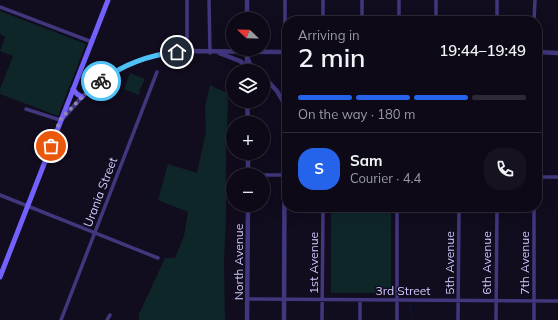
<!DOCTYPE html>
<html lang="en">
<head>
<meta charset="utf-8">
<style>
	body { margin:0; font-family:Mulish,sans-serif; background:#16121f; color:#f1f3f6; height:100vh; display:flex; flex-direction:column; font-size:15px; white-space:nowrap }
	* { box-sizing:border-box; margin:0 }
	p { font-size:13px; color:#9a9aa1 }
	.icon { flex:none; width:22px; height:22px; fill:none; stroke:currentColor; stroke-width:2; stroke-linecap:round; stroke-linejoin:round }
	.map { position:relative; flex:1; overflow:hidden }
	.panel { position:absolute; left:282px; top:16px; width:260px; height:196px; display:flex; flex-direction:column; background:#0d0916; border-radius:16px; box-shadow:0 4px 16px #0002,0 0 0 1px #2d2a35 }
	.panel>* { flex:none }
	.needle { width:26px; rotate:292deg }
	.tools { position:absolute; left:226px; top:12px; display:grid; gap:8px }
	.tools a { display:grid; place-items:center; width:44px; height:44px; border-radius:50%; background:#0d0916; box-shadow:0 4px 16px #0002,0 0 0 1px #2d2a35; font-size:20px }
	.pin { position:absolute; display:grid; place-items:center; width:34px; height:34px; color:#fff; margin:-17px; border:2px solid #fff; border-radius:50%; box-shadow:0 1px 4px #0007 }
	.courier { position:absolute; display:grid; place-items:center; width:40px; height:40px; margin:-20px; border:3px solid #4fc3f7; border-radius:50%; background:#fff; color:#222; box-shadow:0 1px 5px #0007 }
	.overview em { font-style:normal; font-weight:600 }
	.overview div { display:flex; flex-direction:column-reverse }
	.overview { display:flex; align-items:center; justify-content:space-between; height:68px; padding:0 16px }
	h1 { font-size:26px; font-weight:600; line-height:30px }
	.bar { display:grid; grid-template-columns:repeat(4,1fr); gap:6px 4px; align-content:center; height:48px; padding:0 16px }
	.bar i { height:5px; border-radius:3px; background:#2d2a35 }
	.bar .current { background:#2563eb }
	.bar p { grid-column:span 4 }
	.line { display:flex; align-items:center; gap:10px; padding:0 16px; border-top:1px solid #2d2a35 }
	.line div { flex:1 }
	.round { display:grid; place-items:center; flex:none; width:42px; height:42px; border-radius:16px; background:#16121f }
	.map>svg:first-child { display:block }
</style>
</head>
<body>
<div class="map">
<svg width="558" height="320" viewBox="0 0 558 320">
	<rect width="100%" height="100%" fill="#110c1e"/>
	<path fill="#0f2628" d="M 0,11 L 86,44 L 58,116 L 0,94 L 0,89 L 13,56 L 0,51 L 5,37 L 0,34 Z
		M 130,73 L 145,79 L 139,91 L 140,92 L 139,95 L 124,89 Z
		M 210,85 L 227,93 L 228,102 L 226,148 L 226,219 L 224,262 L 225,320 L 139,320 L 139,314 L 165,258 L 175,258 L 184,236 L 188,212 L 158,200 L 168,164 L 197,173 L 206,132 L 205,107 Z
		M 331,207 L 391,207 L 391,293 L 331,293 Z"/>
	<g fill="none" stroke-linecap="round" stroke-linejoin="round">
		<path stroke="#09163a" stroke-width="1" d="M 410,304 L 412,320"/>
		<path stroke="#40377d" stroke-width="3.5" d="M 209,0 L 210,53
			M 497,0 L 497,21
			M 0,7 L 92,42
			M 323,21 L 323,0
			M 362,21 L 362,0
			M 399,21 L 399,0
			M 436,21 L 436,0
			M 534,21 L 535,0
			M 187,51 L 187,0
			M 285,52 L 285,0
			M 26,109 L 60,120
			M 263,175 L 287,175
			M 537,177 L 558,177
			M 0,195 L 158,258
			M 247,299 L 558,301
			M 61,320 L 157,72
			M 107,320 L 110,315
			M 322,320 L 323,207
			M 360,320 L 360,300
			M 397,320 L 397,207
			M 458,320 L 459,207
			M 496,320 L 497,207
			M 534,320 L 534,207"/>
		<path stroke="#40377d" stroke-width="4.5" d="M 247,19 L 247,0
			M 537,52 L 558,53
			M 219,53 L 240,61 L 247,67
			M 248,59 L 250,64 L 257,71
			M 247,71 L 247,49
			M 263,76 L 277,91 L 285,105
			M 247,101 L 248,123
			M 63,118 L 82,97 L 101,80 L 128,65 L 146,58 L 165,53 L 187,51 L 287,52
			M 248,153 L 248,175
			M 247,320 L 248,205
			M 284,320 L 285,52"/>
		<path stroke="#7361fe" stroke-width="5" d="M 73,89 L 77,94 L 82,97
			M 0,277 L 108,0"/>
	</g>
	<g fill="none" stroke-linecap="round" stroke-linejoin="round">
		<path stroke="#9087b0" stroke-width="4" stroke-dasharray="0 7.2" d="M 51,146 L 60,120 L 82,97 L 101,81"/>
		<path stroke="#4fc3f7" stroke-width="5" d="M 101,81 C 124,64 149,55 177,52"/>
	</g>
	<g text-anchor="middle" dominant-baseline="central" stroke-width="3" stroke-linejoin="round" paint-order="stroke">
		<g font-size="12" fill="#d4c9ff" stroke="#110c1e">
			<text transform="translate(100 192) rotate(-69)">Urania Street</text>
			<text transform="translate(238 262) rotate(-90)">North Avenue</text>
			<text transform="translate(313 263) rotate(-90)">1st Avenue</text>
			<text transform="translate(449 263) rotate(-90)">5th Avenue</text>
			<text transform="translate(486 263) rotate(-90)">6th Avenue</text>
			<text transform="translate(524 263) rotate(-90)">7th Avenue</text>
			<text x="403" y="290">3rd Street</text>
		</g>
	</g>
</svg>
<div class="tools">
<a><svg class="needle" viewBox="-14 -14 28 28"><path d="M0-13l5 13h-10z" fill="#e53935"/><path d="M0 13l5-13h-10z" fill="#9a9aa1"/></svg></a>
<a><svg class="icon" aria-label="layers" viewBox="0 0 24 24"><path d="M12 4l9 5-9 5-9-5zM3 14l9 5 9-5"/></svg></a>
<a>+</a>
<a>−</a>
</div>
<div class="pin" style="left:51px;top:146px;background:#ea580c"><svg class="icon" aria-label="bag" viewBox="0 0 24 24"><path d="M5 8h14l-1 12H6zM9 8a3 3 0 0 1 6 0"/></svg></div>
<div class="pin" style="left:177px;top:52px;background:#1f2937"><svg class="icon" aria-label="home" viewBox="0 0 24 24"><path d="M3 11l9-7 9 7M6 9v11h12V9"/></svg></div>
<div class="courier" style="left:101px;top:81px"><svg class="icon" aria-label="bike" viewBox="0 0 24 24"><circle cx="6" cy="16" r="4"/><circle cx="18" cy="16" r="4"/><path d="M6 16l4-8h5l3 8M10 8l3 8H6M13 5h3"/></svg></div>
<section class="panel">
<div class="overview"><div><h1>2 min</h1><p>Arriving in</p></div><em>19:44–19:49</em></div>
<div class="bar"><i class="current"></i><i class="current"></i><i class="current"></i><i></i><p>On the way · 180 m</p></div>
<div class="line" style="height:72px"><b class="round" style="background:#2563eb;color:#fff">S</b><div><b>Sam</b><p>Courier · 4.4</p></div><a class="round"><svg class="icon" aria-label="phone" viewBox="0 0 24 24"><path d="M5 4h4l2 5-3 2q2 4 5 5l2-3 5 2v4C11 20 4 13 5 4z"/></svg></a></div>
</section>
</div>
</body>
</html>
